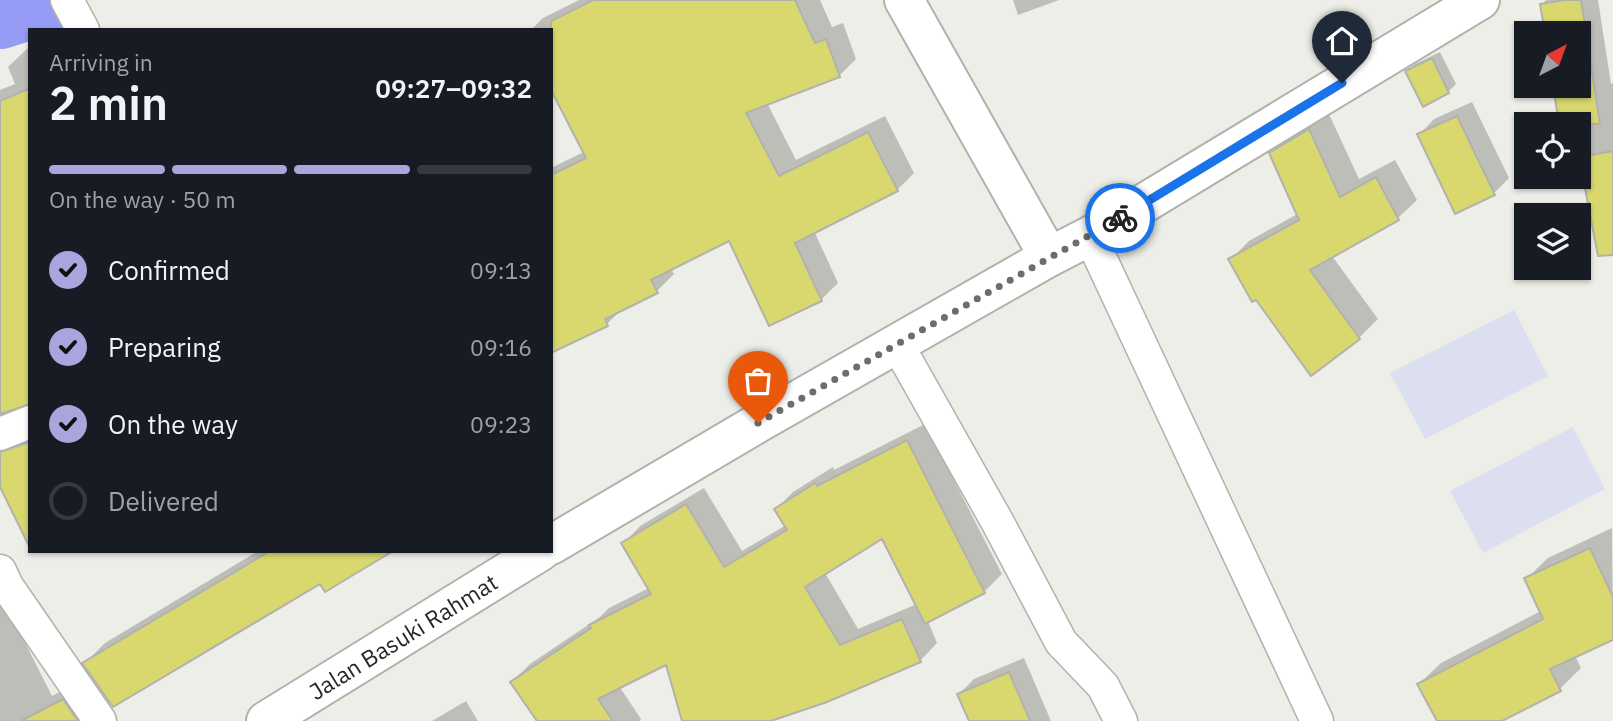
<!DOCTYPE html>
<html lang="en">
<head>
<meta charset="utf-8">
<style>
	body { margin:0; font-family:"IBM Plex Sans",sans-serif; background:#242831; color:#f1f3f6; height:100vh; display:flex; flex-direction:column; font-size:26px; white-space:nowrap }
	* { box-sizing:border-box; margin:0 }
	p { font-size:23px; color:#9ea1a6 }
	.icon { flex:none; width:38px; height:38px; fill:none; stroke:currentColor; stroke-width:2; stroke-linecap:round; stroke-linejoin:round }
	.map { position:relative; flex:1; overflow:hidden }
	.side { position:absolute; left:28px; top:28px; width:525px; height:525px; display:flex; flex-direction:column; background:#171b24; border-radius:0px; box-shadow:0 2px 5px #0004 }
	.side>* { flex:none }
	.needle { width:46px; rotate:41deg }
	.tools { position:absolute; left:1514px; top:21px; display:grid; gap:14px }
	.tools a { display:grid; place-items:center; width:77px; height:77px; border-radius:0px; background:#171b24; box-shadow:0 2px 5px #0004; font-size:35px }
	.pin { position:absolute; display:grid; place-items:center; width:60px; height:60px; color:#fff; margin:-72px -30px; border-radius:50% 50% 50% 0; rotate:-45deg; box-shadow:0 0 7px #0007 }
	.pin .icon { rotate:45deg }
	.courier { position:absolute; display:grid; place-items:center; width:70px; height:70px; margin:-35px; border:5px solid #1a73e8; border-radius:50%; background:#fff; color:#222; box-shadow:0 2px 9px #0007 }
	.summary em { font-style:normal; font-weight:600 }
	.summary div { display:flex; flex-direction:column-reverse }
	.summary { display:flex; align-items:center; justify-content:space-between; height:119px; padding:0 21px }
	h1 { font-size:46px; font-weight:600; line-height:52px }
	.bar { display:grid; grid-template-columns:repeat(4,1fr); gap:10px 7px; align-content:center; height:84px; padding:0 21px }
	.bar i { height:9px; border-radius:5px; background:#363941 }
	.bar .current { background:#a8a6dc }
	.bar p { grid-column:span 4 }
	ol { padding:0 21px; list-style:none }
	li { display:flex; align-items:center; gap:21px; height:77px }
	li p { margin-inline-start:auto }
	li .icon { padding:7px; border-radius:50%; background:#a8a6dc; color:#111; stroke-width:4 }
	li:last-child { color:#9ea1a6 }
	li i { width:38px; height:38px; border:4px solid #363941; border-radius:50% }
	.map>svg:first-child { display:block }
</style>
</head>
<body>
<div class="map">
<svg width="1613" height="721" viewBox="0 0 1613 721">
	<rect width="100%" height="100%" fill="#eeeee8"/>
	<path fill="#dcdff0" d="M 1514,310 L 1548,376 L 1425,439 L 1390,373 Z
		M 1573,427 L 1605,489 L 1483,553 L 1450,491 Z"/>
	<path fill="#0003" fill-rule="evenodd" d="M 579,0 L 820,0 L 832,27 L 843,23 L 856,59 L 839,76 L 767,103 L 796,160 L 885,116 L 914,173 L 897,190 L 814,231 L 838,283 L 821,300 L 729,238 L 671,268 L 674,274 L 657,291 L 623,308 L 607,324 L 551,351 L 551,168 L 584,152 L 551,30 L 531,30 L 543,18 Z
		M 1013,0 L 1059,0 L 1018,15 Z
		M 1546,0 L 1598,0 L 1611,84 L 1613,83 L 1613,246 L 1598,248 L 1578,142 L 1578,124 L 1561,124 L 1555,86 L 1578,86 L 1578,33 L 1547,33 L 1542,4 Z
		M 30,46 L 30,403 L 4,411 L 5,419 L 30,430 L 30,509 L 0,483 L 0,90 L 15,84 L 8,67 Z
		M 1440,52 L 1456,84 L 1448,92 L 1407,71 L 1415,64 Z
		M 1472,102 L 1509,178 L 1494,193 L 1419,135 L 1434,119 Z
		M 1328,112 L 1359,179 L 1395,160 L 1417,200 L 1398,218 L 1332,256 L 1378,319 L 1359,338 L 1230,260 L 1249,241 L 1299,213 L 1271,153 L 1290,135 Z
		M 925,424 L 1002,574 L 984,592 L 928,621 L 937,643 L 920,661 L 765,721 L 684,721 L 667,662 L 619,686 L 641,719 L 640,721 L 539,721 L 512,682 L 530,664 L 600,617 L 609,608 L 649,588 L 623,544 L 640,526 L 704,488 L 742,551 L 786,525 L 776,509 L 793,492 L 833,467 L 834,470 ZM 883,536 L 917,604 L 858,629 L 825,573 Z
		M 1612,528 L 1613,639 L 1575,656 L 1581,668 L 1560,689 L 1498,721 L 1439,721 L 1419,684 L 1441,663 L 1541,611 L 1526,579 L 1548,558 Z
		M 258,551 L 386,551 L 321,581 L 85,663 L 105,643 Z
		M 0,593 L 52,696 L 85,679 L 84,721 L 0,721 Z
		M 1024,658 L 1051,721 L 971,721 L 959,694 L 974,679 Z
		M 466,701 L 478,721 L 432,721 Z"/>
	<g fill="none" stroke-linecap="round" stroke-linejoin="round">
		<path stroke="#969bf5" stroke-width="66" d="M 0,16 L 51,0"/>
	</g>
	<path fill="#d9d86e" stroke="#b2b2ad" stroke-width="2" d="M 593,0 L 795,0 L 815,43 L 826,39 L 840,77 L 746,113 L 779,176 L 868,132 L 898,191 L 795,243 L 822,301 L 769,326 L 729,241 L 651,280 L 658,293 L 605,319 L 608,326 L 551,353 L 551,175 L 586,158 L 551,90 L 551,21 Z
		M 1564,0 L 1581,0 L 1600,124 L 1559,124 L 1553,86 L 1578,86 L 1578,33 L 1545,33 L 1540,4 Z
		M 1432,58 L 1449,93 L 1423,107 L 1405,71 Z
		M 30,88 L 30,404 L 0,414 L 0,101 Z
		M 1457,116 L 1495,195 L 1455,214 L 1417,134 Z
		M 1309,129 L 1340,197 L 1376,177 L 1399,220 L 1310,270 L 1360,339 L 1311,376 L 1256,300 L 1252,302 L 1228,259 L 1299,220 L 1269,153 Z
		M 1613,151 L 1613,255 L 1598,256 L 1579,157 Z
		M 907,440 L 985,593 L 925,624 L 882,539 L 805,587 L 840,645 L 902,619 L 921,662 L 827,702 L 771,721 L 682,721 L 666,665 L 598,699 L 613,721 L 537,721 L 510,682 L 591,628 L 589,625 L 651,594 L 621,543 L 686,504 L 724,567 L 787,530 L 774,509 L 815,483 L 817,486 Z
		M 30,442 L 30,548 L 0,487 L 0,452 Z
		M 1590,548 L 1613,597 L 1613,640 L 1550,669 L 1561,691 L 1502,721 L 1437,721 L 1417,684 L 1543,619 L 1524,578 Z
		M 270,551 L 393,551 L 325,592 L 320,584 L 113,707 L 82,663 Z
		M 1009,672 L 1030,721 L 969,721 L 957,694 Z
		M 63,699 L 78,721 L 21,721 Z"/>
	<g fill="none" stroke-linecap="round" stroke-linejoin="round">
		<defs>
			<path id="minor" d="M 67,0 L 83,30
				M 1090,236 L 1317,721
				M 897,344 L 998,523 L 1061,642 L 1103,686 L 1121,721
				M 0,434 L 30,422
				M 0,571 L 7,586 L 100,721"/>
			<path id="secondary" d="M 904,0 L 1049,257"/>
			<g id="primary">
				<path d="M 551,545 L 758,423 L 1049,257 L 1090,236 L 1480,0"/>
				<path id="s1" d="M 266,721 L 541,551"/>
			</g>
		</defs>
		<use href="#minor" stroke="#b2b2ad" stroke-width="35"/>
		<use href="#secondary" stroke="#b2b2ad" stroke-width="42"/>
		<use href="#primary" stroke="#b2b2ad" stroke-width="42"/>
		<use href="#minor" stroke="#fff" stroke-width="32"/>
		<use href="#secondary" stroke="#fff" stroke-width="38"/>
		<use href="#primary" stroke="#fff" stroke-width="38"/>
	</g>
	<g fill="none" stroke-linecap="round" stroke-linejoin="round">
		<path stroke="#6d6d69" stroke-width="7" stroke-dasharray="0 12.6" d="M 758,423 L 1120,218"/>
		<path stroke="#1a73e8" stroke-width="9" d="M 1120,218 L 1342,83"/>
	</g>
	<g text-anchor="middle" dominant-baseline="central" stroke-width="5" stroke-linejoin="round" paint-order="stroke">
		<g font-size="23" fill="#272725" stroke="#fffffe">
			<text stroke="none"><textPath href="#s1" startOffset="161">Jalan Basuki Rahmat</textPath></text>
		</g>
	</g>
</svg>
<div class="tools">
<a><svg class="needle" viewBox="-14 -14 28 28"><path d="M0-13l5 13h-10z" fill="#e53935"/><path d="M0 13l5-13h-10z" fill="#9ea1a6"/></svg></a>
<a><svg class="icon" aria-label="locate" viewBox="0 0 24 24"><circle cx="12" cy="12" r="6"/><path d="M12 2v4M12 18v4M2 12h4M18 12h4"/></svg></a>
<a><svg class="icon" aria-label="layers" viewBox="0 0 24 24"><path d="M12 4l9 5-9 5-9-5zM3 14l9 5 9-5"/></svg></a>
</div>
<div class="pin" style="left:758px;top:423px;background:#ea580c"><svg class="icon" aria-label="bag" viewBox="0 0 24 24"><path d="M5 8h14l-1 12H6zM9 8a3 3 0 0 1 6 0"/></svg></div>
<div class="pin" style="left:1342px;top:83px;background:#1f2937"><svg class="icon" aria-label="home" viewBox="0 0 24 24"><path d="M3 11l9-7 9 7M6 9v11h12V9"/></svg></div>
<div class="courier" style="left:1120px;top:218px"><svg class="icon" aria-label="bike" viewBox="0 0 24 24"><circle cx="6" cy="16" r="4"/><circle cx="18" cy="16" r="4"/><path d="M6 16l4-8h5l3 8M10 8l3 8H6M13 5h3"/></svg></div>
<section class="side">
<div class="summary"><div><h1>2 min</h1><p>Arriving in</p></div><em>09:27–09:32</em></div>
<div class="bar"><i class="current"></i><i class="current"></i><i class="current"></i><i></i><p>On the way · 50 m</p></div>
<ol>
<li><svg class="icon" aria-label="check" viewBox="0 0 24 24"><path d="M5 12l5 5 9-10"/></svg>Confirmed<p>09:13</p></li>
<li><svg class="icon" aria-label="check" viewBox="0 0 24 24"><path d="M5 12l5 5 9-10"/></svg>Preparing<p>09:16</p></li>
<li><svg class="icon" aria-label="check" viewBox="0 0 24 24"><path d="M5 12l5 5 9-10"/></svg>On the way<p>09:23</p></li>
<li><i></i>Delivered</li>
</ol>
</section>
</div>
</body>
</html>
